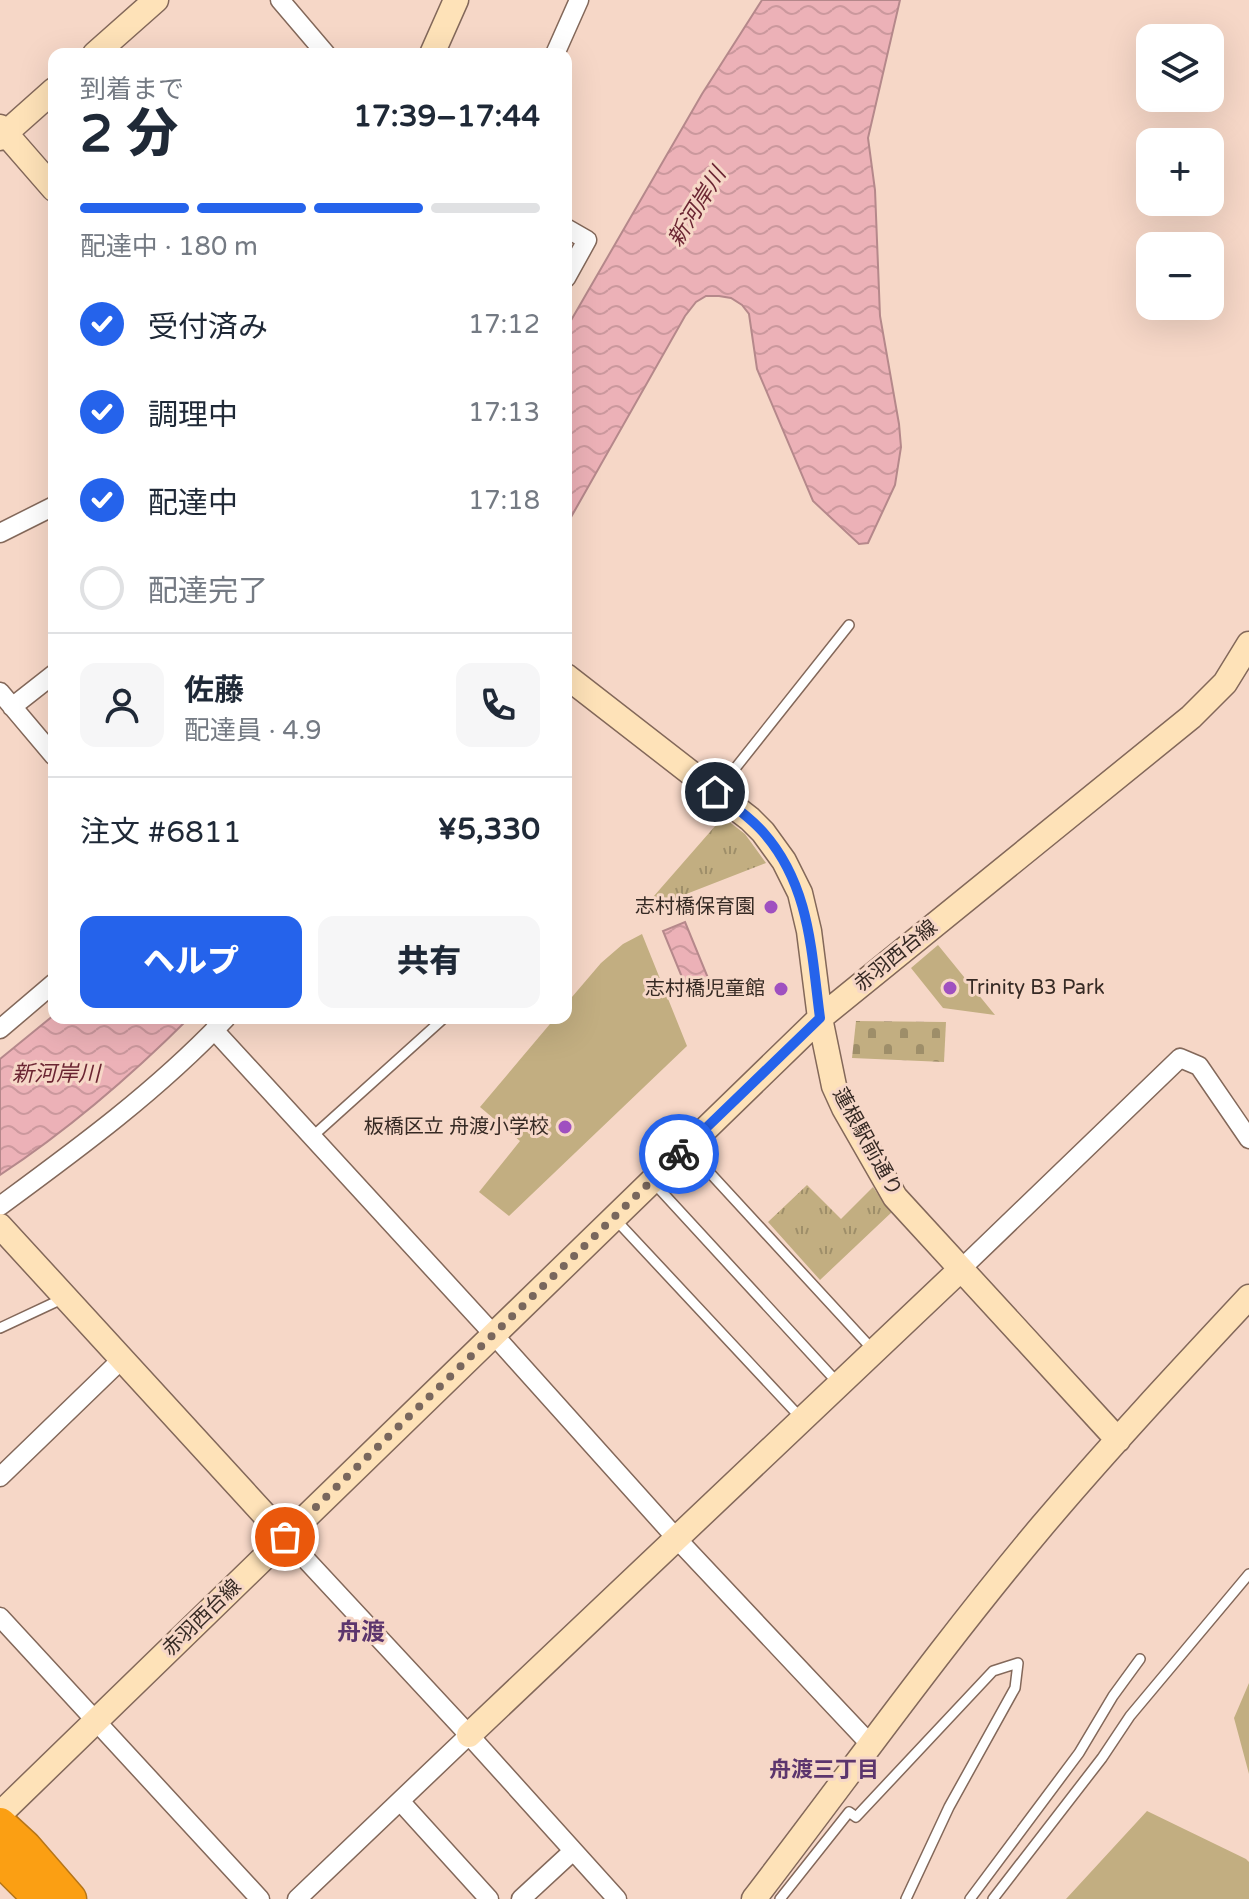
<!DOCTYPE html>
<html lang="ja">
<head>
<meta charset="utf-8">
<style>
	body { margin:0; font-family:"Varela Round","Noto Sans JP",sans-serif; background:#f6f6f7; color:#1f2937; height:100vh; display:flex; flex-direction:column; font-size:30px; white-space:nowrap }
	* { box-sizing:border-box; margin:0 }
	p { font-size:26px; color:#747a83 }
	.icon { flex:none; width:44px; height:44px; fill:none; stroke:currentColor; stroke-width:2; stroke-linecap:round; stroke-linejoin:round }
	.map { position:relative; flex:1; overflow:hidden }
	.sheet { position:absolute; left:48px; top:48px; width:524px; height:976px; display:flex; flex-direction:column; background:#fff; border-radius:16px; box-shadow:0 8px 32px #0002 }
	.sheet>* { flex:none }
	.fabs { position:absolute; left:1136px; top:24px; display:grid; gap:16px }
	.fabs a { display:grid; place-items:center; width:88px; height:88px; border-radius:16px; background:#fff; box-shadow:0 8px 32px #0002; font-size:40px }
	.pin { position:absolute; display:grid; place-items:center; width:68px; height:68px; color:#fff; margin:-34px; border:4px solid #fff; border-radius:50%; box-shadow:0 2px 8px #0007 }
	.courier { position:absolute; display:grid; place-items:center; width:80px; height:80px; margin:-40px; border:6px solid #2563eb; border-radius:50%; background:#fff; color:#222; box-shadow:0 2px 10px #0007 }
	.summary em { font-style:normal; font-weight:800 }
	.summary div { display:flex; flex-direction:column-reverse }
	.summary { display:flex; align-items:center; justify-content:space-between; height:136px; padding:0 32px }
	h1 { font-size:52px; font-weight:800; line-height:60px }
	.bar { display:grid; grid-template-columns:repeat(4,1fr); gap:12px 8px; align-content:center; height:96px; padding:0 32px }
	.bar i { height:10px; border-radius:6px; background:#e0e1e3 }
	.bar .current { background:#2563eb }
	.bar p { grid-column:span 4 }
	.line { display:flex; align-items:center; gap:20px; padding:0 32px; border-top:2px solid #e0e1e3 }
	.line div { flex:1 }
	.round { display:grid; place-items:center; flex:none; width:84px; height:84px; border-radius:16px; background:#f6f6f7 }
	ol { padding:0 32px; list-style:none }
	li { display:flex; align-items:center; gap:24px; height:88px }
	li p { margin-inline-start:auto }
	li .icon { padding:8px; border-radius:50%; background:#2563eb; color:#fff; stroke-width:4 }
	li:last-child { color:#747a83 }
	li i { width:44px; height:44px; border:4px solid #e0e1e3; border-radius:50% }
	.cta { display:flex; gap:16px; margin-top:auto; padding:16px 32px }
	.cta a { flex:1; height:92px; border-radius:16px; background:#2563eb; color:#fff; font-size:32px; font-weight:800; line-height:92px; text-align:center }
	.cta a+a { background:#f6f6f7; color:#1f2937 }
	.map>svg:first-child { display:block }
</style>
</head>
<body>
<div class="map">
<svg width="1249" height="1899" viewBox="0 0 1249 1899">
	<defs>
		<pattern id="cemetery-stones" width="16" height="16" patternUnits="userSpaceOnUse" patternTransform="scale(2)"><rect width="16" height="16" fill="#c2ae81"/><path d="M2 7V4a2 2 0 0 1 4 0v3zM10 15v-3a2 2 0 0 1 4 0v3z" fill="#9e8e69"/></pattern>
		<pattern id="park-tufts" width="24" height="20" patternUnits="userSpaceOnUse" patternTransform="scale(2)"><rect width="24" height="20" fill="#c2ae81"/><path d="M3 7l-1-3M5 7V3M7 7l1-3M15 17l-1-3M17 17v-4M19 17l1-3" fill="none" stroke="#9e8e69"/></pattern>
		<pattern id="water-waves" width="16" height="10" patternUnits="userSpaceOnUse" patternTransform="scale(2)"><rect width="16" height="10" fill="#ecb1b7"/><path d="M0 5q4-4 8 0t8 0" fill="none" stroke="#cb989d"/></pattern>
	</defs>
	<rect width="100%" height="100%" fill="#f6d7c7"/>
	<path fill="#c2ae81" d="M 642,934 L 687,1046 L 509,1216 L 479,1192 L 520,1141 L 480,1107 L 555,1018 L 566,1018 L 566,1004 L 601,963 L 623,944 Z
		M 938,945 L 995,1015 L 943,1008 L 911,968 Z
		M 1249,1683 L 1249,1774 L 1234,1718 Z
		M 1147,1811 L 1246,1859 L 1249,1862 L 1249,1899 L 1066,1899 Z"/>
	<path fill="url(#cemetery-stones)" d="M 856,1021 L 946,1022 L 944,1062 L 852,1058 Z"/>
	<path fill="url(#park-tufts)" d="M 723,817 L 745,834 L 766,863 L 640,912 Z
		M 807,1185 L 841,1219 L 873,1187 L 882,1200 L 893,1211 L 820,1280 L 768,1222 Z"/>
	<path fill="url(#water-waves)" stroke="#b5888b" stroke-width="2" d="M 762,0 L 900,0 L 868,138 L 875,190 L 880,316 L 899,424 L 901,447 L 895,485 L 868,543 L 859,544 L 813,501 L 757,369 L 749,314 L 742,305 L 731,298 L 719,296 L 706,296 L 696,302 L 685,316 L 566,526 L 566,329 L 702,94 Z
		M 685,922 L 708,978 L 686,987 L 663,931 Z
		M 54,1015 L 54,1018 L 189,1018 C 131,1076 68,1130 0,1175 L 0,1059 Z"/>
	<g fill="none" stroke-linecap="round" stroke-linejoin="round">
		<defs>
			<path id="lane" d="M 718,790 L 849,625
				M 313,1136 L 444,1018
				M 687,1148 L 874,1351
				M 652,1181 L 837,1382
				M 616,1220 L 800,1417
				M 0,1328 L 62,1299
				M 780,1899 L 849,1812 L 856,1817 L 993,1671 L 1018,1663 L 1015,1688 L 949,1807 L 906,1899
				M 970,1899 L 1079,1753 L 1113,1696 L 1140,1659
				M 993,1899 L 1102,1758 L 1130,1716 L 1249,1574"/>
			<path id="street" d="M 280,0 L 326,54
				M 555,54 L 579,0
				M 566,228 L 587,240 L 566,278
				M 0,533 L 54,506
				M 0,692 L 54,756
				M 12,707 L 54,674
				M 0,1029 L 54,983
				M 214,1030 L 484,1324 L 677,1539 L 871,1745
				M 0,1206 C 79,1148 158,1090 226,1018
				M 961,1269 L 1180,1058 L 1199,1066 L 1249,1139
				M 0,1477 L 121,1360
				M 285,1537 L 469,1735 L 617,1899
				M 0,1617 L 260,1899
				M 400,1801 L 489,1899
				M 297,1899 L 469,1735
				M 521,1899 L 573,1851"/>
			<path id="secondary" d="M 95,54 L 156,0
				M 432,54 L 456,0
				M 0,127 L 54,189
				M 0,138 L 54,90
				M 566,676 L 750,819 L 763,832 L 784,861 L 800,893 L 809,931 L 820,1018 L 834,1086 L 844,1108 L 895,1197 L 1118,1440
				M 0,1226 L 285,1537
				M 469,1735 L 961,1269
				M 0,1814 L 820,1018 L 1191,717 L 1225,683 L 1249,644
				M 754,1899 C 850,1774 941,1646 1042,1526 C 1109,1447 1179,1372 1249,1297"/>
			<path id="highway" d="M 0,1824 L 25,1847 L 70,1899
				M 0,1859 L 40,1899"/>
		</defs>
		<use href="#lane" stroke="#83685a" stroke-width="12"/>
		<use href="#street" stroke="#83685a" stroke-width="21"/>
		<use href="#secondary" stroke="#83685a" stroke-width="27"/>
		<use href="#highway" stroke="#b67619" stroke-width="35"/>
		<use href="#lane" stroke="#fff" stroke-width="9"/>
		<use href="#street" stroke="#fff" stroke-width="18"/>
		<use href="#secondary" stroke="#fee2b8" stroke-width="24"/>
		<use href="#highway" stroke="#fb9f13" stroke-width="32"/>
	</g>
	<g fill="none" stroke-linecap="round" stroke-linejoin="round">
		<path stroke="#79675d" stroke-width="8" stroke-dasharray="0 14.4" d="M 285,1537 L 679,1154"/>
		<path stroke="#2563eb" stroke-width="10" d="M 679,1154 L 820,1018 C 811,950 810,885 763,832 C 749,816 732,805 715,792"/>
	</g>
	<g fill="#9f50c0" stroke="#f6d7c7" stroke-width="3">
		<circle cx="771" cy="907" r="8"/>
		<circle cx="950" cy="988" r="8"/>
		<circle cx="781" cy="989" r="8"/>
		<circle cx="565" cy="1127" r="8"/>
	</g>
	<g text-anchor="middle" dominant-baseline="central" stroke-width="6" stroke-linejoin="round" paint-order="stroke">
		<g font-size="20" fill="#362a24" stroke="#f6d7c7" text-anchor="end">
			<text x="755" y="907">志村橋保育園</text>
			<text x="966" y="988" text-anchor="start">Trinity B3 Park</text>
			<text x="765" y="989">志村橋児童館</text>
			<text x="549" y="1127">板橋区立 舟渡小学校</text>
		</g>
		<g font-size="20" fill="#362a24" stroke="#f6d7c7">
			<text transform="translate(896 956) rotate(-39)">赤羽西台線</text>
			<text transform="translate(867 1142) rotate(61)">蓮根駅前通り</text>
			<text transform="translate(202 1618) rotate(-44)">赤羽西台線</text>
		</g>
		<g font-size="22" font-style="italic" fill="#6b2532" stroke="#f6d7c7">
			<text transform="translate(697 207) rotate(-58)">新河岸川</text>
			<text x="56" y="1074">新河岸川</text>
		</g>
		<g font-size="22" font-weight="bold" fill="#5c356d" stroke="#f6d7c7">
			<text x="824" y="1770">舟渡三丁目</text>
		</g>
		<g font-size="24" font-weight="bold" fill="#5c356d" stroke="#f6d7c7">
			<text x="361" y="1632">舟渡</text>
		</g>
	</g>
</svg>
<div class="fabs">
<a><svg class="icon" aria-label="layers" viewBox="0 0 24 24"><path d="M12 4l9 5-9 5-9-5zM3 14l9 5 9-5"/></svg></a>
<a>+</a>
<a>−</a>
</div>
<div class="pin" style="left:285px;top:1537px;background:#ea580c"><svg class="icon" aria-label="bag" viewBox="0 0 24 24"><path d="M5 8h14l-1 12H6zM9 8a3 3 0 0 1 6 0"/></svg></div>
<div class="pin" style="left:715px;top:792px;background:#1f2937"><svg class="icon" aria-label="home" viewBox="0 0 24 24"><path d="M3 11l9-7 9 7M6 9v11h12V9"/></svg></div>
<div class="courier" style="left:679px;top:1154px"><svg class="icon" aria-label="bike" viewBox="0 0 24 24"><circle cx="6" cy="16" r="4"/><circle cx="18" cy="16" r="4"/><path d="M6 16l4-8h5l3 8M10 8l3 8H6M13 5h3"/></svg></div>
<section class="sheet">
<div class="summary"><div><h1>2 分</h1><p>到着まで</p></div><em>17:39–17:44</em></div>
<div class="bar"><i class="current"></i><i class="current"></i><i class="current"></i><i></i><p>配達中 · 180 m</p></div>
<ol>
<li><svg class="icon" aria-label="check" viewBox="0 0 24 24"><path d="M5 12l5 5 9-10"/></svg>受付済み<p>17:12</p></li>
<li><svg class="icon" aria-label="check" viewBox="0 0 24 24"><path d="M5 12l5 5 9-10"/></svg>調理中<p>17:13</p></li>
<li><svg class="icon" aria-label="check" viewBox="0 0 24 24"><path d="M5 12l5 5 9-10"/></svg>配達中<p>17:18</p></li>
<li><i></i>配達完了</li>
</ol>
<div class="line" style="height:144px"><a class="round"><svg class="icon" aria-label="person" viewBox="0 0 24 24"><circle cx="12" cy="8" r="4"/><path d="M4 21q1-7 8-7t8 7"/></svg></a><div><b>佐藤</b><p>配達員 · 4.9</p></div><a class="round"><svg class="icon" aria-label="phone" viewBox="0 0 24 24"><path d="M5 4h4l2 5-3 2q2 4 5 5l2-3 5 2v4C11 20 4 13 5 4z"/></svg></a></div>
<div class="line" style="height:104px"><div>注文 #6811</div><b>¥5,330</b></div>
<div class="cta"><a>ヘルプ</a><a>共有</a></div>
</section>
</div>
</body>
</html>
